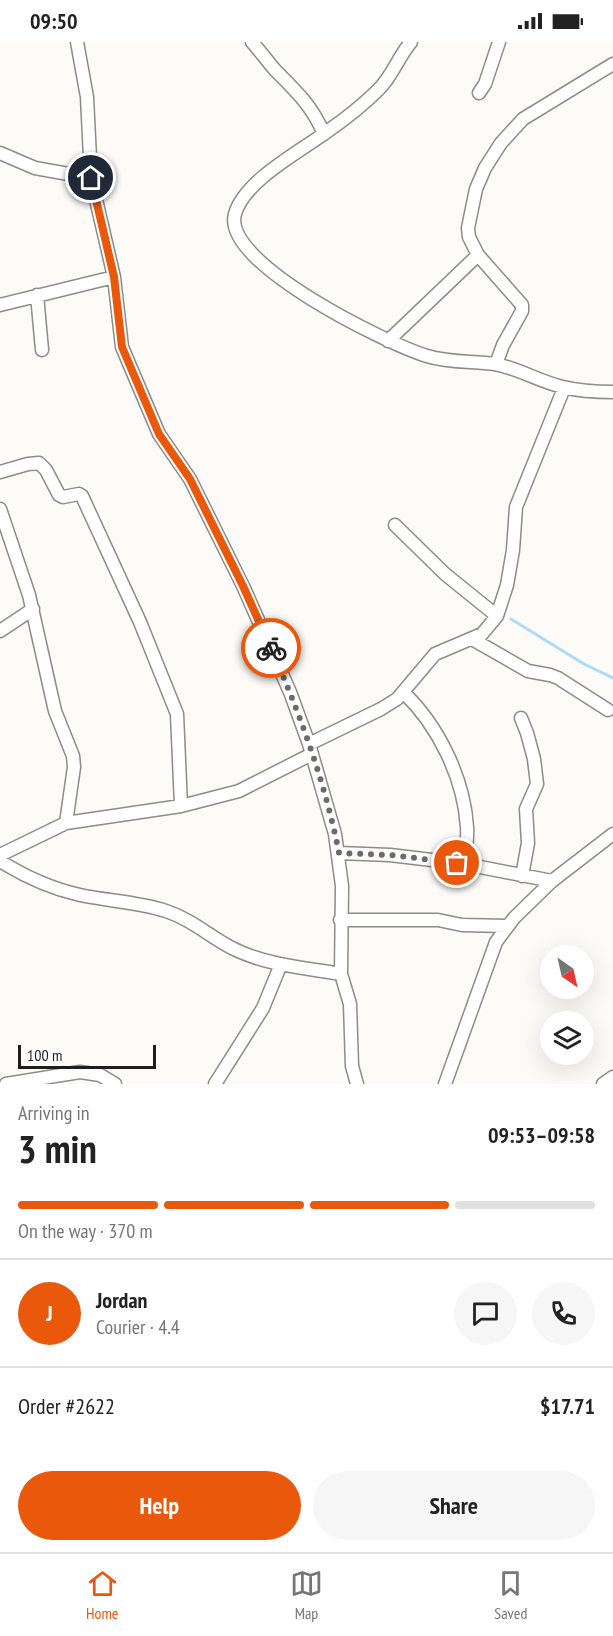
<!DOCTYPE html>
<html lang="en">
<head>
<meta charset="utf-8">
<style>
	body { margin:0; font-family:"PT Sans Narrow",sans-serif; background:#f6f6f6; color:#222; height:100vh; display:flex; flex-direction:column; font-size:22px; white-space:nowrap }
	* { box-sizing:border-box; margin:0 }
	p { font-size:20px; color:#767676 }
	.icon { flex:none; width:33px; height:33px; fill:none; stroke:currentColor; stroke-width:2; stroke-linecap:round; stroke-linejoin:round }
	.map { position:relative; height:1042px; overflow:hidden }
	.details { display:flex; flex-direction:column; background:#fff; flex:1 }
	.details>* { flex:none }
	.needle { width:39px; rotate:146deg }
	.buttons { position:absolute; left:540px; top:903px; display:grid; gap:12px }
	.buttons a { display:grid; place-items:center; width:54px; height:54px; border-radius:50%; background:#fff; box-shadow:0 6px 24px #0002; font-size:30px }
	.scale { position:absolute; left:18px; bottom:15px; width:138px; box-sizing:border-box; padding-left:6px; border:3px solid #1e1e1d; border-top:0; font-size:16px; line-height:21px; white-space:nowrap; color:#1e1e1d; -webkit-text-stroke:4px #fff; paint-order:stroke }
	.pin { position:absolute; display:grid; place-items:center; width:51px; height:51px; color:#fff; margin:-26px; border:3px solid #fff; border-radius:50%; box-shadow:0 2px 6px #0007 }
	.courier { position:absolute; display:grid; place-items:center; width:60px; height:60px; margin:-30px; border:4px solid #ea580c; border-radius:50%; background:#fff; color:#222; box-shadow:0 2px 8px #0007 }
	.head em { font-style:normal; font-weight:600 }
	.head div { display:flex; flex-direction:column-reverse }
	.head { display:flex; align-items:center; justify-content:space-between; height:102px; padding:0 18px }
	h1 { font-size:39px; font-weight:600; line-height:45px }
	.bar { display:grid; grid-template-columns:repeat(4,1fr); gap:9px 6px; align-content:center; height:72px; padding:0 18px }
	.bar i { height:8px; border-radius:4px; background:#e0e0e0 }
	.bar .active { background:#ea580c }
	.bar p { grid-column:span 4 }
	.line { display:flex; align-items:center; gap:15px; padding:0 18px; border-top:2px solid #e0e0e0 }
	.line div { flex:1 }
	.round { display:grid; place-items:center; flex:none; width:63px; height:63px; border-radius:32px; background:#f6f6f6 }
	.action { display:flex; gap:12px; margin-top:auto; padding:12px 18px }
	.action a { flex:1; height:69px; border-radius:36px; background:#ea580c; color:#fff; font-size:24px; font-weight:600; line-height:69px; text-align:center }
	.action a+a { background:#f6f6f6; color:#222 }
	.status { display:flex; justify-content:space-between; align-items:center; height:42px; padding:0 30px; background:#fff; direction:ltr }
	.status svg { height:16px; fill:currentColor }
	.menu { display:flex; justify-content:space-around; align-items:center; height:84px; border-top:2px solid #e0e0e0; background:#fff; font-size:16px; color:#767676 }
	.menu a { display:grid; justify-items:center; gap:3px }
	.menu .active { color:#ea580c }
	.map>svg:first-child { display:block }
</style>
</head>
<body>
<div class="status"><b>09:50</b><svg viewBox="0 0 49 12"><path d="M0 12V9h3v3zM5 12V6h3v6zM10 12V3h3v9zM15 12V0h3v12zM26 1h20v11H26zM47 4h2v5h-2z"/></svg></div>
<div class="map">
<svg width="613" height="1042" viewBox="0 0 613 1042">
	<rect width="100%" height="100%" fill="#fdfbf8"/>
	<g fill="none" stroke-linecap="round" stroke-linejoin="round">
		<path stroke="#aedafa" stroke-width="3" d="M 511,577 L 584,622 L 613,636"/>
		<defs>
			<path id="minor" d="M 77,0 L 87,55 L 91,136 L 114,235 L 122,305 L 159,392 L 190,437 L 243,544 L 290,650 L 309,702 L 335,792 L 342,844 L 341,932 L 350,962 L 352,1024 L 357,1042
				M 252,0 C 260,9 268,20 276,29 C 297,50 312,64 324,92
				M 411,0 C 398,15 392,35 378,48 C 362,64 344,78 325,91 C 299,110 244,139 235,172 C 221,221 388,302 427,314 C 450,321 472,319 495,322 C 518,326 540,340 563,345 C 579,349 597,350 613,350
				M 479,51 L 485,42 L 499,0
				M 0,111 L 35,126 L 91,136
				M 37,253 L 42,308
				M 0,263 L 114,235
				M 388,299 L 478,213
				M 496,322 L 503,303 L 522,269 L 522,263 L 478,213 L 469,195 L 468,186 L 476,147 L 485,126 L 501,101 L 523,77 L 613,22
				M 0,430 L 28,422 L 39,421 L 46,428 L 59,453 L 63,455 L 79,452 L 82,454 L 140,580 L 177,672 L 181,764
				M 0,467 L 29,553 L 55,669 L 73,714 L 74,725 L 66,781
				M 395,483 L 445,532 L 497,574
				M 0,589 L 33,567
				M 472,597 L 528,629 L 550,633 L 558,636 L 608,668
				M 403,650 C 438,683 464,736 467,785 C 468,797 465,810 465,822
				M 521,676 L 527,691 L 534,717 L 537,742 L 526,767 L 528,801 L 522,834
				M 309,702 L 381,667 L 397,657 L 435,612 L 482,592 L 497,574 L 507,543 L 513,508 L 516,465 L 564,346
				M 339,811 L 390,813 L 465,822 L 552,839
				M 0,813 L 66,781 L 181,764 L 239,749 L 312,712
				M 0,819 C 24,834 53,847 80,853 C 108,859 139,860 166,869 C 193,878 210,895 234,907 C 266,923 306,926 341,932
				M 340,878 L 438,878 L 462,883 L 507,884
				M 6,1042 L 80,1030 L 100,1033 L 115,1042
				M 215,1042 L 263,966 L 281,922
				M 445,1042 L 496,900 L 514,876 L 552,839 L 613,792
				M 603,1042 L 613,1035"/>
		</defs>
		<use href="#minor" stroke="#8e8b89" stroke-width="15"/>
		<use href="#minor" stroke="#fff" stroke-width="12"/>
	</g>
	<g fill="none" stroke-linecap="round" stroke-linejoin="round">
		<path stroke="#6c6b6a" stroke-width="6" stroke-dasharray="0 10.8" d="M 271,606 C 300,672 325,740 339,811 L 390,813 L 457,821"/>
		<path stroke="#ea580c" stroke-width="8" d="M 91,136 L 114,235 L 122,305 L 159,392 L 190,437 L 243,544 L 271,606"/>
	</g>
</svg>
<div class="buttons">
<a><svg class="needle" viewBox="-14 -14 28 28"><path d="M0-13l5 13h-10z" fill="#e53935"/><path d="M0 13l5-13h-10z" fill="#767676"/></svg></a>
<a><svg class="icon" aria-label="layers" viewBox="0 0 24 24"><path d="M12 4l9 5-9 5-9-5zM3 14l9 5 9-5"/></svg></a>
</div>
<div class="scale">100 m</div>
<div class="pin" style="left:457px;top:821px;background:#ea580c"><svg class="icon" aria-label="bag" viewBox="0 0 24 24"><path d="M5 8h14l-1 12H6zM9 8a3 3 0 0 1 6 0"/></svg></div>
<div class="pin" style="left:91px;top:136px;background:#1f2937"><svg class="icon" aria-label="home" viewBox="0 0 24 24"><path d="M3 11l9-7 9 7M6 9v11h12V9"/></svg></div>
<div class="courier" style="left:271px;top:606px"><svg class="icon" aria-label="bike" viewBox="0 0 24 24"><circle cx="6" cy="16" r="4"/><circle cx="18" cy="16" r="4"/><path d="M6 16l4-8h5l3 8M10 8l3 8H6M13 5h3"/></svg></div>
</div>
<section class="details">
<div class="head"><div><h1>3 min</h1><p>Arriving in</p></div><em>09:53–09:58</em></div>
<div class="bar"><i class="active"></i><i class="active"></i><i class="active"></i><i></i><p>On the way · 370 m</p></div>
<div class="line" style="height:108px"><b class="round" style="background:#ea580c;color:#fff">J</b><div><b>Jordan</b><p>Courier · 4.4</p></div><a class="round"><svg class="icon" aria-label="chat" viewBox="0 0 24 24"><path d="M4 5h16v11H9l-5 4z"/></svg></a><a class="round"><svg class="icon" aria-label="phone" viewBox="0 0 24 24"><path d="M5 4h4l2 5-3 2q2 4 5 5l2-3 5 2v4C11 20 4 13 5 4z"/></svg></a></div>
<div class="line" style="height:78px"><div>Order #2622</div><b>$17.71</b></div>
<div class="action"><a>Help</a><a>Share</a></div>
</section>
<nav class="menu">
<a class="active"><svg class="icon" aria-label="home" viewBox="0 0 24 24"><path d="M3 11l9-7 9 7M6 9v11h12V9"/></svg>Home</a>
<a><svg class="icon" aria-label="map" viewBox="0 0 24 24"><path d="M3 6l6-2 6 2 6-2v14l-6 2-6-2-6 2zM9 4v14M15 6v14"/></svg>Map</a>
<a><svg class="icon" aria-label="saved" viewBox="0 0 24 24"><path d="M7 4h10v16l-5-4-5 4z"/></svg>Saved</a>
</nav>
</body>
</html>
